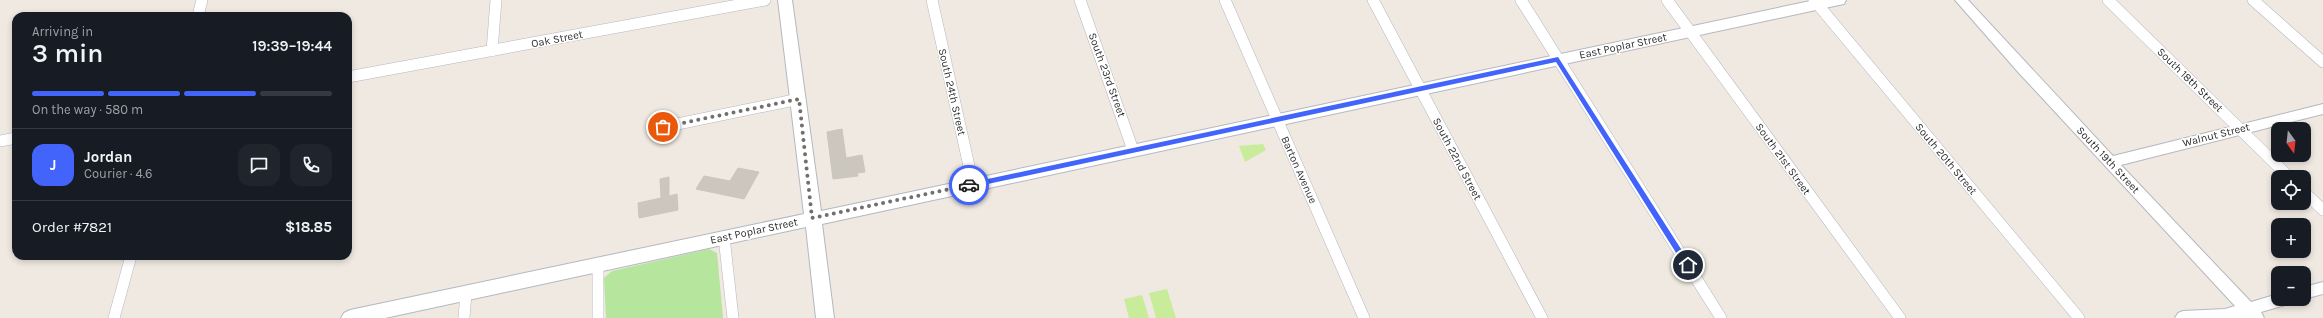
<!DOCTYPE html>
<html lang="en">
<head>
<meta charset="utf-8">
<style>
	body { margin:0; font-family:Karla,sans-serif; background:#20242c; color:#f1f3f6; height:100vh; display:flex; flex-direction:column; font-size:15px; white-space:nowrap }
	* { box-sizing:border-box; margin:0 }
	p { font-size:13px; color:#9ea1a6 }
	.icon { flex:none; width:22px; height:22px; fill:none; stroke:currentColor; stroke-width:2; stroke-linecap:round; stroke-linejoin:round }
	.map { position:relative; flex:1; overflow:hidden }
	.drawer { position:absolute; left:12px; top:12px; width:340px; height:248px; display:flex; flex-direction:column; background:#171b24; border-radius:12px; box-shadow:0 2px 6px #0003 }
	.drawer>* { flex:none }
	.needle { width:26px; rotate:165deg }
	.fabs { position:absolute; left:2271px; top:122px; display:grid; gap:8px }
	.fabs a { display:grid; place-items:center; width:40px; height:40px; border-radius:8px; background:#171b24; box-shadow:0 2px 6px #0003; font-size:20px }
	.pin { position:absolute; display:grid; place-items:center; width:34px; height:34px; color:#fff; margin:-17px; border:2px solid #fff; border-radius:50%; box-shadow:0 1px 4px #0007 }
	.courier { position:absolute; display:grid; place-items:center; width:40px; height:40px; margin:-20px; border:3px solid #4264fb; border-radius:50%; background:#fff; color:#222; box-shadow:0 1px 5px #0007 }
	.head em { font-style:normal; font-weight:600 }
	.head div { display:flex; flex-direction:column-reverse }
	.head { display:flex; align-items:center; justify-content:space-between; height:68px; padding:0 20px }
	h1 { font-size:26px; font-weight:600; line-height:30px }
	.bar { display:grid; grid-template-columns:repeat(4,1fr); gap:6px 4px; align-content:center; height:48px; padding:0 20px }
	.bar i { height:5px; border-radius:3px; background:#363941 }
	.bar .current { background:#4264fb }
	.bar p { grid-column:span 4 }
	.line { display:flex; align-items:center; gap:10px; padding:0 20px; border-top:1px solid #363941 }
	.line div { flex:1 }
	.round { display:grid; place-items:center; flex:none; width:42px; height:42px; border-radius:12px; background:#20242c }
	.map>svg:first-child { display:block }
</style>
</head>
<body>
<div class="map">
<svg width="2323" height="318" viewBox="0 0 2323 318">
	<rect width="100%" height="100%" fill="#efe9e1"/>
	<path fill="#b6e59e" d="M 709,249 L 717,253 L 723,318 L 606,318 L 604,278 L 612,271 Z"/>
	<path fill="#c9ec9a" d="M 1263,144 L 1266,150 L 1245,162 L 1239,146 Z
		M 1167,289 L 1176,318 L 1156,318 L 1149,293 Z
		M 1142,295 L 1149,318 L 1129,318 L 1124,299 Z"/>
	<path fill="#cbc7bf" stroke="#cbc5ba" d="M 842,129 L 846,158 L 862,155 L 865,172 L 857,173 L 858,176 L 833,179 L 827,132 Z
		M 738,168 L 759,172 L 744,199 L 696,189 L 704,176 L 730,181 Z
		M 669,177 L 669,196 L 677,194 L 678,210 L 639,218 L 638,203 L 661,198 L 660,179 Z"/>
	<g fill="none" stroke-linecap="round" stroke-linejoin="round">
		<defs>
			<path id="minor" d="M 932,0 L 973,184
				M 1080,0 L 1133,150
				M 1225,0 L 1364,318
				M 1373,0 L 1542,318
				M 1521,0 L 1721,318
				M 1667,0 L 1900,318
				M 1814,0 L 2079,318
				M 2108,0 L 2289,177
				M 2253,0 L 2323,62
				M 198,16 L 202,0
				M 492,51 L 496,0
				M 348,77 L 765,0
				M 663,127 L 799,99
				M 0,141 L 16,138
				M 2304,192 L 2323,210
				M 724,237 L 733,318
				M 598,265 L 598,318
				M 114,318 L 131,256
				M 464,318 L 466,293"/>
			<path id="tertiary" d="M 1955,0 L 1968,0 L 2113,156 L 2323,104 L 2323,114 L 2121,165 L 2251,302 L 2278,294 L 2278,299 L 2292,299 L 2289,304 L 2261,312 L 2264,318 L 2175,318 L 2178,313 L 2183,311 L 2225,309 L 2235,306 L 2018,72 Z
				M 2323,282 L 2323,294 L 2304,299 L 2303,299 L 2304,287 Z"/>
			<path id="secondary" d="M 778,0 L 792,0 L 821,211 L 1815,0 L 1846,0 L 1844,4 L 1839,5 L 822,224 L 834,318 L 816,318 L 806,227 L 385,318 L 341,318 L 344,313 L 350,310 L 804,214 Z"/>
		</defs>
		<use href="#minor" stroke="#b4b7c1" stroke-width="12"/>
		<use href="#tertiary" stroke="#b4b7c1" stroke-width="2"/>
		<use href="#secondary" stroke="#b4b7c1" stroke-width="2"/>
		<use href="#minor" stroke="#fff" stroke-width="11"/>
		<use href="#tertiary" fill="#fff" fill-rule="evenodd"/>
		<use href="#secondary" fill="#fff" fill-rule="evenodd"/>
	</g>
	<path fill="#4264fb" d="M 1558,57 L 1690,263 L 1690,267 L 1685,267 L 1556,62 L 969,188 L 966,185 L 969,183 Z"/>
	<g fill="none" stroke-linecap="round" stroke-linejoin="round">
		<path stroke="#726f6d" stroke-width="4" stroke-dasharray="0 7.2" d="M 663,127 L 799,99 L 812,218 L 969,185"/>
	</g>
	<g text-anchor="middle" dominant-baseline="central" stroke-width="3" stroke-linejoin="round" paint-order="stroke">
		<g font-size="11" fill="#2e2e2e" stroke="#fff">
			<text transform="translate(557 39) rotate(-11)">Oak Street</text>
			<text transform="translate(1623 46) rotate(-12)">East Poplar Street</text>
			<text transform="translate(1107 75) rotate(70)">South 23rd Street</text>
			<text transform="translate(2190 80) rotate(44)">South 18th Street</text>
			<text transform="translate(952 92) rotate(77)">South 24th Street</text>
			<text transform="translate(2216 135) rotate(-14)">Walnut Street</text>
			<text transform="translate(1457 159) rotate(62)">South 22nd Street</text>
			<text transform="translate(1783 159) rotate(54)">South 21st Street</text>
			<text transform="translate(1946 159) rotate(50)">South 20th Street</text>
			<text transform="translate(2108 160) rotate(47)">South 19th Street</text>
			<text transform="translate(1299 170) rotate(66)">Barton Avenue</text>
			<text transform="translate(754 231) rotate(-12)">East Poplar Street</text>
		</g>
	</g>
</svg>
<div class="fabs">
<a><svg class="needle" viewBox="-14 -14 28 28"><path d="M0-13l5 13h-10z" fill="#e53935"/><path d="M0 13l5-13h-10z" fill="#9ea1a6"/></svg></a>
<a><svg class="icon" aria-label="locate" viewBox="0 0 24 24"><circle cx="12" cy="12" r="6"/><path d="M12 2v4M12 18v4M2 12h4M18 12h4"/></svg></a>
<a>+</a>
<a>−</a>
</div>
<div class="pin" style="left:663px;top:127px;background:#ea580c"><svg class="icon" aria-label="bag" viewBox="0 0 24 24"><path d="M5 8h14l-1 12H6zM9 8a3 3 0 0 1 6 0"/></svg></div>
<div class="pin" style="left:1688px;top:265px;background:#1f2937"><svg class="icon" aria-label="home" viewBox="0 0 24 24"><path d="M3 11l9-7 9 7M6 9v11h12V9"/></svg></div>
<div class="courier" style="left:969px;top:185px"><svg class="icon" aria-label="car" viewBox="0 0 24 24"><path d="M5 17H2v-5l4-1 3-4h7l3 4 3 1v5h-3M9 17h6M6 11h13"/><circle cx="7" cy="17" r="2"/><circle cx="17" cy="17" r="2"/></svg></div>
<section class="drawer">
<div class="head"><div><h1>3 min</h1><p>Arriving in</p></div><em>19:39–19:44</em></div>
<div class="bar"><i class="current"></i><i class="current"></i><i class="current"></i><i></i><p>On the way · 580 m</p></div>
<div class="line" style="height:72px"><b class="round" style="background:#4264fb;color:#fff">J</b><div><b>Jordan</b><p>Courier · 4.6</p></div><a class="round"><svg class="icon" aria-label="chat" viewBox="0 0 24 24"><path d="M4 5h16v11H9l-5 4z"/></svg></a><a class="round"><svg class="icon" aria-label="phone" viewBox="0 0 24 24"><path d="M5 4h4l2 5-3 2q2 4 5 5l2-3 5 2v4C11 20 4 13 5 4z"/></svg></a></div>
<div class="line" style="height:52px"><div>Order #7821</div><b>$18.85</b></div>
</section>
</div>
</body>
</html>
